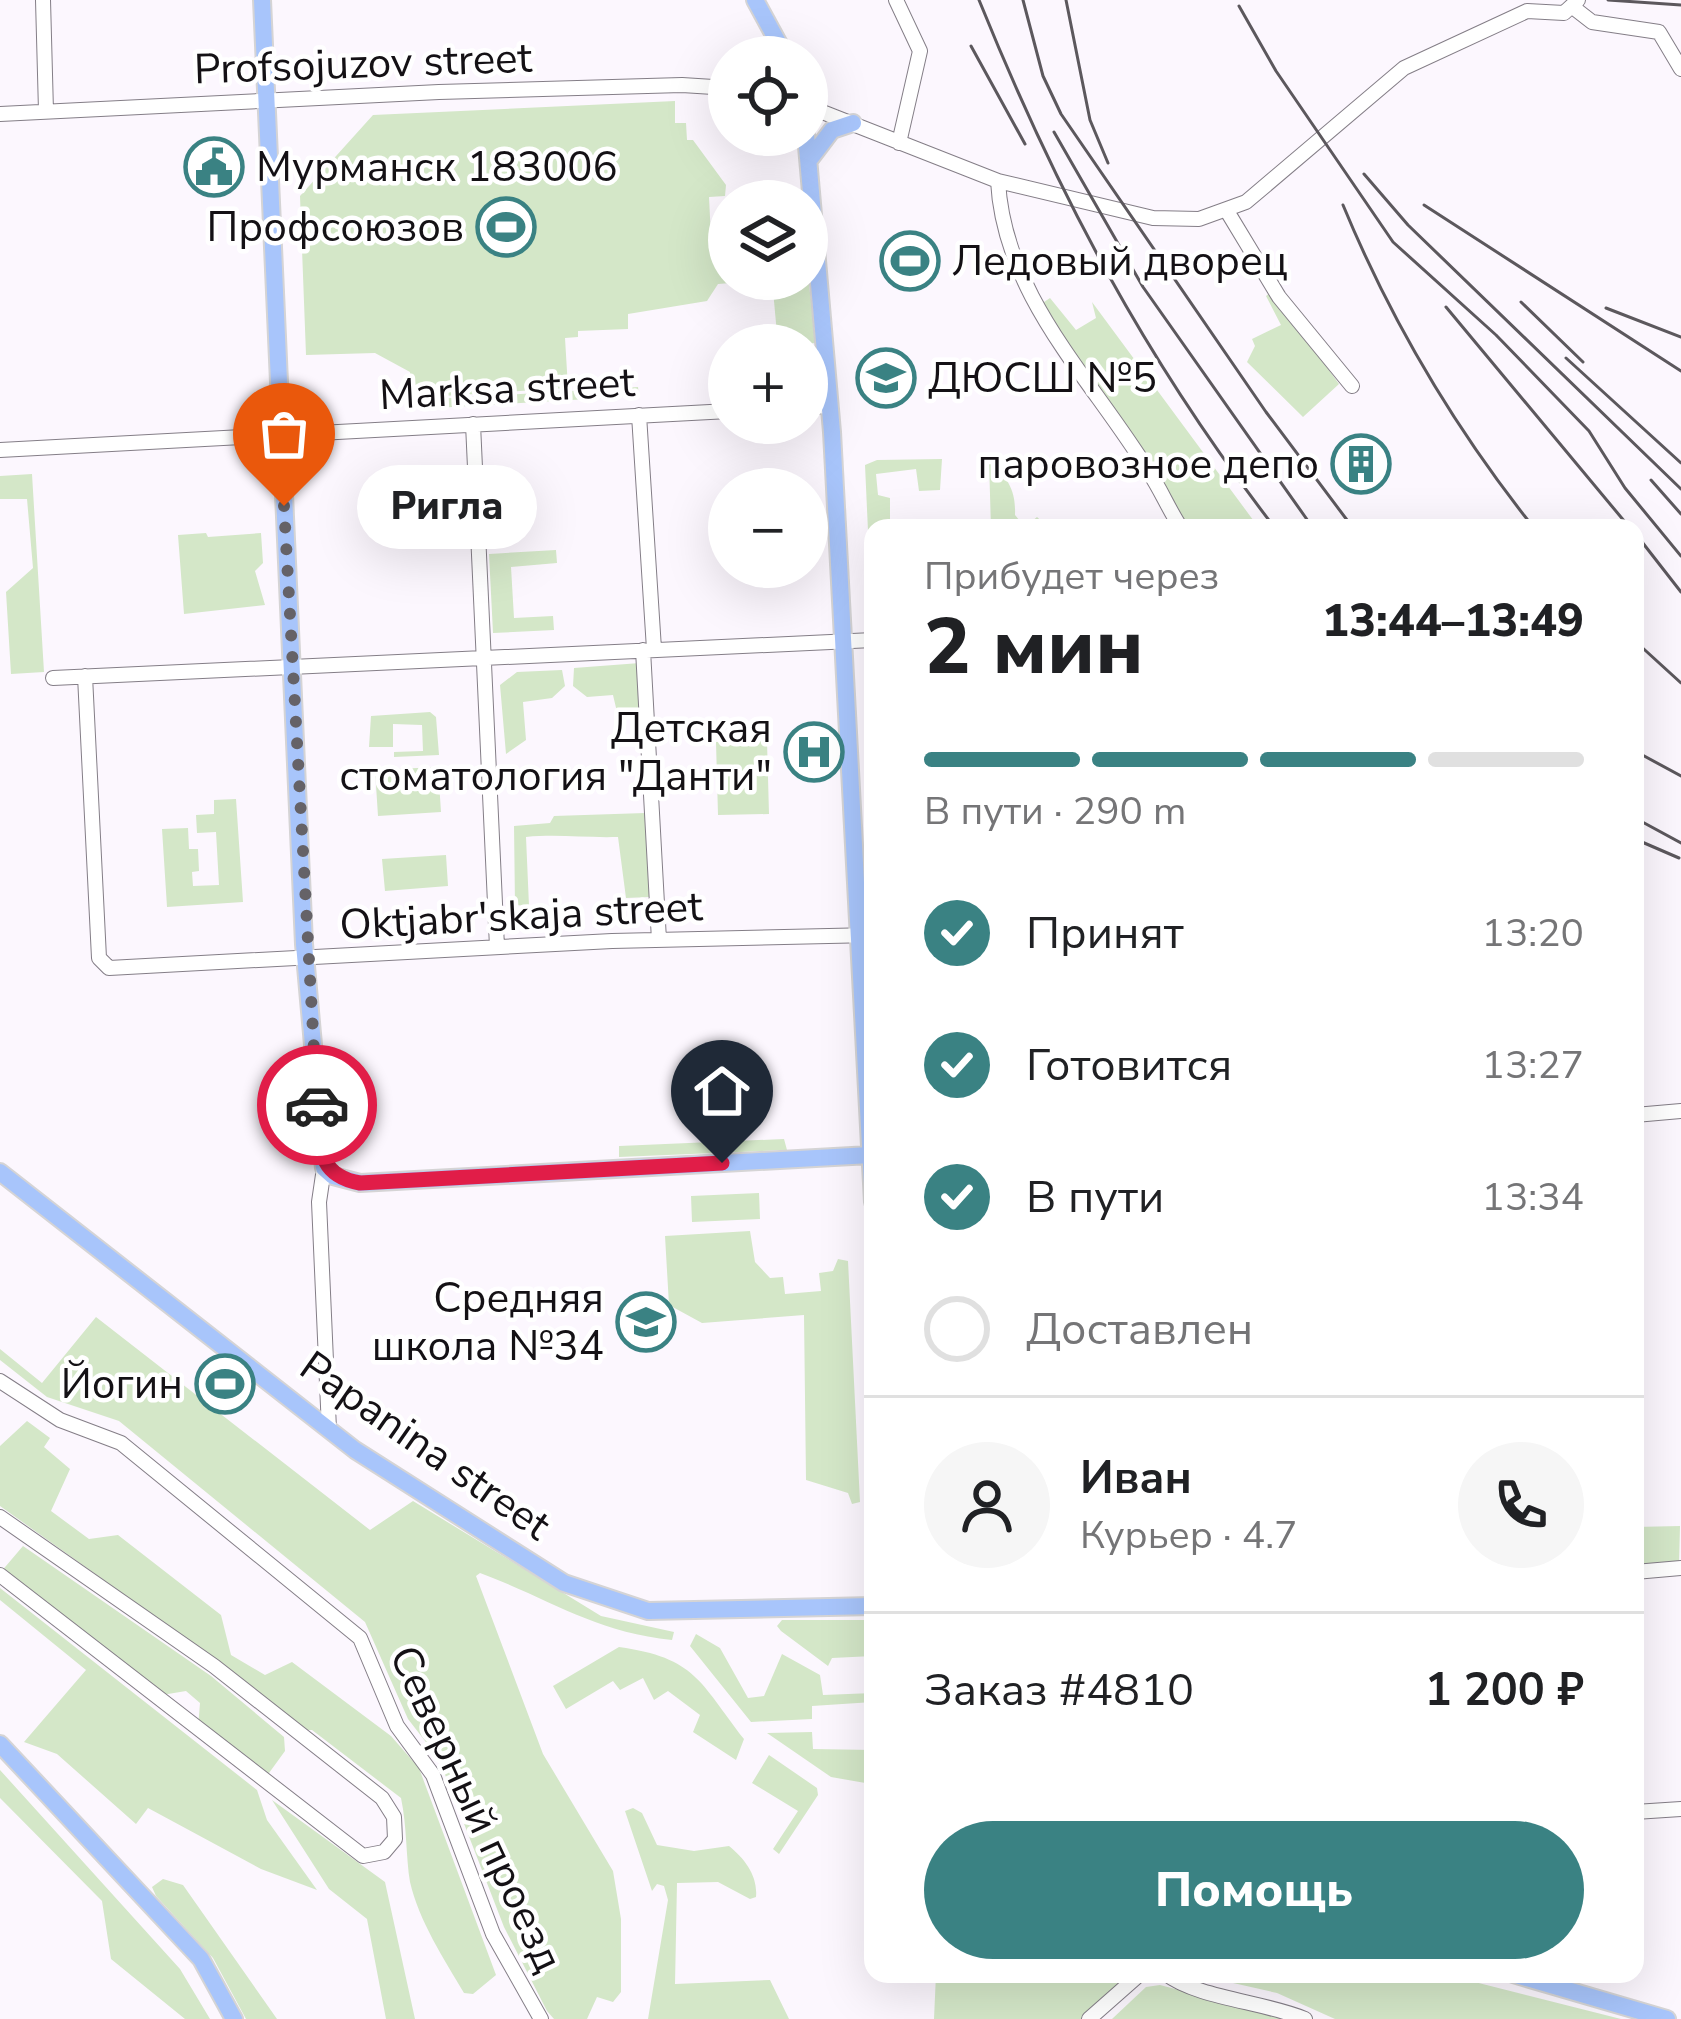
<!DOCTYPE html>
<html lang="ru">
<head>
<meta charset="utf-8">
<style>
	body { margin:0; font-family:"Nunito Sans",sans-serif; background:#f6f6f6; color:#202124; height:100vh; display:flex; flex-direction:column; font-size:45px; white-space:nowrap }
	* { box-sizing:border-box; margin:0 }
	p { font-size:39px; color:#757577 }
	.icon { flex:none; width:66px; height:66px; fill:none; stroke:currentColor; stroke-width:2; stroke-linecap:round; stroke-linejoin:round }
	.map { position:relative; flex:1; overflow:hidden }
	.drawer { position:absolute; left:864px; top:519px; width:780px; height:1464px; display:flex; flex-direction:column; background:#fff; border-radius:24px; box-shadow:0 12px 48px #0002 }
	.drawer>* { flex:none }
	.controls { position:absolute; left:708px; top:36px; display:grid; gap:24px }
	.controls a { display:grid; place-items:center; width:120px; height:120px; border-radius:50%; background:#fff; box-shadow:0 12px 48px #0002; font-size:60px }
	.pin { position:absolute; display:grid; place-items:center; width:102px; height:102px; color:#fff; margin:-123px -51px; border-radius:50% 50% 50% 0; rotate:-45deg; box-shadow:0 0 12px #0007 }
	.pin .icon { rotate:45deg }
	.courier { position:absolute; display:grid; place-items:center; width:120px; height:120px; margin:-60px; border:9px solid #e11d48; border-radius:50%; background:#fff; color:#222; box-shadow:0 3px 15px #0007 }
	.bubble { position:absolute; height:84px; border-radius:42px; background:#fff; box-shadow:0 12px 48px #0002; font-size:39px; font-weight:800; line-height:84px; text-align:center }
	.overview em { font-style:normal; font-weight:800 }
	.overview div { display:flex; flex-direction:column-reverse }
	.overview { display:flex; align-items:center; justify-content:space-between; height:204px; padding:0 60px }
	h1 { font-size:78px; font-weight:800; line-height:90px }
	.bar { display:grid; grid-template-columns:repeat(4,1fr); gap:18px 12px; align-content:center; height:144px; padding:0 60px }
	.bar i { height:15px; border-radius:9px; background:#e0e0e0 }
	.bar .selected { background:#3a8283 }
	.bar p { grid-column:span 4 }
	.line { display:flex; align-items:center; gap:30px; padding:0 60px; border-top:3px solid #e0e0e0 }
	.line div { flex:1 }
	.round { display:grid; place-items:center; flex:none; width:126px; height:126px; border-radius:63px; background:#f6f6f6 }
	ol { padding:0 60px; list-style:none }
	li { display:flex; align-items:center; gap:36px; height:132px }
	li p { margin-inline-start:auto }
	li .icon { padding:12px; border-radius:50%; background:#3a8283; color:#fff; stroke-width:4 }
	li:last-child { color:#757577 }
	li i { width:66px; height:66px; border:6px solid #e0e0e0; border-radius:50% }
	.button { display:flex; gap:24px; margin-top:auto; padding:24px 60px }
	.button a { flex:1; height:138px; border-radius:72px; background:#3a8283; color:#fff; font-size:48px; font-weight:800; line-height:138px; text-align:center }
	.map>svg:first-child { display:block }
</style>
</head>
<body>
<div class="map">
<svg width="1681" height="2019" viewBox="0 0 1681 2019">
	<rect width="100%" height="100%" fill="#fcf7fe"/>
	<path fill="#d4e7c8" d="M 675,101 L 675,123 L 686,123 L 687,140 L 693,140 L 726,185 L 725,196 L 709,197 L 712,258 L 728,258 L 729,279 L 757,281 L 718,284 L 707,301 L 628,314 L 628,329 L 578,331 L 578,337 L 565,338 L 568,388 L 412,398 L 410,372 L 375,353 L 306,355 L 300,196 L 373,115 Z
		M 807,271 L 817,343 L 778,345 L 772,279 L 807,279 Z
		M 1272,291 L 1339,384 L 1303,417 L 1247,362 L 1255,346 L 1252,339 L 1281,325 L 1266,296 Z
		M 1050,298 L 1076,330 L 1096,318 L 1092,302 L 1259,528 L 1187,528 L 1156,471 L 1041,304 Z
		M 638,387 L 639,396 L 419,409 L 418,400 Z
		M 942,459 L 940,490 L 919,491 L 916,469 L 876,474 L 878,495 L 890,498 L 890,527 L 868,531 L 865,465 L 877,460 Z
		M 989,461 C 1008,478 1016,490 1015,515 L 1025,527 L 1037,517 L 1049,528 L 991,528 Z
		M 32,474 L 44,672 L 11,674 L 6,592 L 33,568 L 27,499 L 0,499 L 0,476 Z
		M 206,533 L 208,537 L 261,533 L 263,563 L 255,571 L 265,605 L 184,614 L 178,535 Z
		M 556,550 L 557,563 L 511,567 L 514,618 L 553,616 L 554,630 L 493,633 L 489,554 Z
		M 640,663 L 643,713 L 617,712 L 613,695 L 587,697 L 573,686 L 574,668 Z
		M 562,670 L 565,686 L 552,698 L 523,702 L 526,740 L 506,754 L 500,685 L 517,672 Z
		M 430,712 L 436,717 L 439,755 L 394,757 L 394,752 L 423,751 L 422,725 L 393,724 L 393,747 L 369,747 L 371,716 Z
		M 767,741 L 769,814 L 718,815 L 716,742 Z
		M 438,767 L 441,812 L 378,816 L 375,770 Z
		M 236,799 L 243,902 L 167,907 L 162,829 L 188,828 L 189,849 L 198,849 L 199,871 L 192,872 L 193,886 L 219,885 L 216,832 L 197,833 L 196,815 L 214,814 L 214,800 Z
		M 645,813 L 650,897 L 626,898 L 618,837 C 585,838 558,834 526,837 L 529,906 L 515,905 L 514,826 L 550,823 L 554,816 Z
		M 446,855 L 448,886 L 385,891 L 382,859 Z
		M 784,1139 L 787,1150 L 619,1157 L 619,1146 Z
		M 759,1193 L 760,1219 L 692,1222 L 691,1196 Z
		M 750,1231 L 755,1262 L 770,1278 L 783,1277 L 785,1294 L 821,1291 L 819,1273 L 833,1271 L 838,1259 L 848,1261 L 860,1502 L 852,1504 L 848,1493 L 806,1480 L 804,1315 L 702,1323 L 669,1305 L 665,1236 Z
		M 96,1317 L 370,1530 L 413,1501 L 601,1616 L 674,1632 L 672,1640 C 594,1632 550,1599 480,1573 L 476,1576 L 543,1754 L 613,1871 L 621,1919 L 621,1992 L 613,2002 L 597,1997 L 587,2019 L 554,2019 L 547,2011 L 504,1927 L 439,1759 L 408,1719 L 365,1622 L 119,1421 L 47,1397 L 0,1360 L 0,1349 L 42,1383 Z
		M 27,1421 L 50,1438 L 44,1447 L 70,1469 L 51,1511 L 89,1539 L 118,1535 L 221,1615 L 231,1655 L 265,1675 L 292,1662 L 391,1736 L 419,1768 L 496,1975 L 473,1994 L 464,1993 C 444,1959 419,1921 410,1882 C 406,1859 407,1826 401,1798 L 312,1730 L 296,1730 L 227,1668 L 0,1506 L 0,1446 Z
		M 1680,1526 L 1679,1564 L 1642,1568 L 1635,1563 L 1635,1527 Z
		M 23,1546 L 211,1676 L 284,1737 L 285,1751 L 269,1773 L 259,1773 L 198,1728 L 200,1703 L 186,1691 L 156,1696 L 0,1573 Z
		M 0,1588 L 257,1790 L 267,1820 L 317,1890 L 261,1869 L 148,1808 L 136,1824 L 57,1754 L 24,1742 L 86,1670 L 0,1600 Z
		M 782,1620 L 869,1620 L 873,1656 L 832,1658 L 828,1666 L 781,1631 L 777,1626 Z
		M 696,1634 L 720,1648 L 748,1698 L 764,1696 L 782,1654 L 820,1675 L 823,1695 L 873,1693 L 873,1702 L 812,1706 L 812,1719 L 751,1722 L 690,1646 Z
		M 619,1647 C 696,1658 699,1681 744,1739 L 736,1760 L 693,1732 L 700,1715 L 668,1691 L 654,1700 L 643,1678 L 620,1690 L 613,1681 L 566,1709 L 553,1686 Z
		M 812,1732 L 813,1749 L 873,1750 L 871,1784 L 831,1777 L 767,1733 Z
		M 769,1755 L 817,1788 L 818,1795 L 779,1854 L 773,1849 L 798,1811 L 752,1783 Z
		M 0,1770 L 180,1969 L 210,2019 L 185,2019 L 111,1959 L 102,1901 L 0,1798 Z
		M 272,1800 L 385,1882 L 415,2019 L 386,2019 L 367,1919 L 329,1889 Z
		M 633,1808 L 642,1813 L 657,1845 L 694,1851 L 729,1846 C 745,1859 758,1876 756,1897 L 750,1899 L 718,1882 L 677,1883 L 675,1984 L 770,1980 L 789,2019 L 648,2019 L 668,1900 L 664,1886 L 657,1884 L 652,1891 L 625,1811 Z
		M 163,1879 L 183,1885 L 277,2019 L 246,2019 L 213,1958 L 156,1896 L 152,1887 Z
		M 936,1974 L 1144,1974 L 1089,2019 L 934,2019 Z
		M 1193,1974 L 1459,1978 L 1621,2019 L 1335,2019 L 1277,1993 Z
		M 1160,1985 L 1290,2019 L 1112,2019 L 1146,1987 Z"/>
	<g fill="none" stroke-linecap="round" stroke-linejoin="round">
		<defs>
			<path id="minor" d="M 43,0 L 46,111
				M 896,0 L 920,51 L 899,143
				M 1574,8 L 1592,22 L 1659,32 L 1681,69
				M 807,106 L 998,181 L 1153,218 L 1199,219 L 1246,202 L 1404,68 L 1527,11 L 1564,13 L 1578,0
				M 0,114 L 439,92 L 682,85 L 729,88
				M 998,181 C 1004,296 1092,379 1149,472 C 1161,490 1169,510 1181,528
				M 1227,211 L 1279,297 L 1352,386
				M 807,407 L 830,406
				M 639,415 L 654,649
				M 473,424 L 497,947
				M 0,450 L 729,411
				M 643,650 L 659,940
				M 85,676 L 99,958 L 109,968 L 612,941 L 873,935
				M 53,678 L 873,640
				M 1635,1115 L 1681,1111
				M 324,1168 L 319,1202 L 329,1429
				M 0,1381 L 60,1420 L 121,1443 L 360,1638 L 397,1726 L 433,1775 L 493,1934 L 541,2019
				M 0,1517 L 214,1666 L 382,1798 L 394,1817 L 395,1839 L 384,1852 L 363,1856 L 0,1575
				M 1635,1572 L 1681,1568
				M 1635,1812 L 1681,1809
				M 1166,1974 C 1197,1998 1265,2002 1305,2019
				M 1089,2019 L 1140,1974"/>
			<path id="major" d="M 262,0 L 304,944 L 324,1168 L 333,1176 L 360,1183 L 870,1155
				M 755,0 L 786,57
				M 806,135 L 832,432 L 873,1202
				M 810,159 L 832,130 L 853,123
				M 0,1172 L 355,1450 L 564,1583 L 648,1611 L 873,1606
				M 0,1744 L 201,1959 L 234,2019
				M 1513,1974 L 1667,2019"/>
		</defs>
		<use href="#minor" stroke="#847e87" stroke-width="16"/>
		<use href="#major" stroke="#d5d4d5" stroke-width="20"/>
		<use href="#minor" stroke="#fff" stroke-width="14"/>
		<use href="#major" stroke="#a8c5fb" stroke-width="16"/>
		<path stroke="#5c585d" stroke-width="3" d="M 979,0 C 1058,195 1146,361 1275,528
			M 1023,0 L 1043,76 L 1061,114 L 1266,412 L 1353,528
			M 1066,0 L 1090,120 L 1108,163
			M 1608,0 L 1681,5
			M 1239,6 L 1276,71 L 1393,242 L 1496,335 L 1589,431 L 1625,488 L 1681,556
			M 971,46 L 1025,144
			M 1054,132 L 1143,287 L 1313,528
			M 1364,174 L 1408,225 L 1681,489
			M 1343,205 C 1391,321 1456,430 1534,528
			M 1424,205 L 1681,371
			M 1521,302 L 1583,362
			M 1446,307 L 1630,528
			M 1606,308 L 1681,337
			M 1566,358 L 1681,463
			M 1651,480 L 1681,514
			M 1635,533 L 1681,592
			M 1635,641 L 1681,683
			M 1635,751 L 1681,776
			M 1635,818 L 1681,843
			M 1635,839 L 1679,858"/>
	</g>
	<g fill="none" stroke-linecap="round" stroke-linejoin="round">
		<path stroke="#656267" stroke-width="12" stroke-dasharray="0 21.6" d="M 284,506 L 317,1105"/>
		<path stroke="#e11d48" stroke-width="15" d="M 317,1105 C 321,1144 315,1175 360,1183 L 722,1163"/>
	</g>
	<defs>
		<symbol id="civic-ring" viewBox="-11 -11 22 22"><circle r="9.5" fill="#fff" stroke="#3a8283" stroke-width="1.5"/><path d="M-.6-6.5H3V-4.5H.6V-3L4-1V1h2V6H-6V1h2V-1L-.6-3ZM-1.2 2.5V6h2.4V2.5Z" fill="#3a8283"/></symbol>
		<symbol id="stadium-ring" viewBox="-11 -11 22 22"><circle r="9.5" fill="#fff" stroke="#3a8283" stroke-width="1.5"/><path d="M0-5a6.5 5 0 1 0 0 10a6.5 5 0 1 0 0-10ZM-3.5-1.8h7v3.6h-7Z" fill="#3a8283"/></symbol>
		<symbol id="school-ring" viewBox="-11 -11 22 22"><circle r="9.5" fill="#fff" stroke="#3a8283" stroke-width="1.5"/><path d="M0-5L7-2L0 1L-7-2ZM-4 1L0 2.5L4 1V4Q0 6-4 4Z" fill="#3a8283"/></symbol>
		<symbol id="building-ring" viewBox="-11 -11 22 22"><circle r="9.5" fill="#fff" stroke="#3a8283" stroke-width="1.5"/><path d="M-4-6H4V6H1V3H-1V6H-4ZM-2.5-4.3h1.7v1.8h-1.7ZM.8-4.3h1.7v1.8H.8ZM-2.5-1h1.7V.8h-1.7ZM.8-1h1.7V.8H.8Z" fill="#3a8283"/></symbol>
		<symbol id="hospital-ring" viewBox="-11 -11 22 22"><circle r="9.5" fill="#fff" stroke="#3a8283" stroke-width="1.5"/><path d="M-5-5h3v3.5h4V-5h3V5h-3V1.5h-4V5h-3Z" fill="#3a8283"/></symbol>
	</defs>
	<g fill-rule="evenodd">
		<use href="#civic-ring" x="181" y="134" width="66" height="66"/>
		<use href="#stadium-ring" x="473" y="194" width="66" height="66"/>
		<use href="#stadium-ring" x="877" y="228" width="66" height="66"/>
		<use href="#school-ring" x="853" y="345" width="66" height="66"/>
		<use href="#building-ring" x="1328" y="431" width="66" height="66"/>
		<use href="#hospital-ring" x="781" y="719" width="66" height="66"/>
		<use href="#school-ring" x="613" y="1289" width="66" height="66"/>
		<use href="#stadium-ring" x="192" y="1351" width="66" height="66"/>
	</g>
	<g text-anchor="middle" dominant-baseline="central" stroke-width="9" stroke-linejoin="round" paint-order="stroke">
		<g font-size="42" fill="#141115" stroke="#fff">
			<text transform="translate(363 64) rotate(-2)">Profsojuzov street</text>
			<text transform="translate(507 389) rotate(-3)">Marksa street</text>
			<text transform="translate(521 916) rotate(-3)">Oktjabr'skaja street</text>
			<text transform="translate(425 1446) rotate(35)">Papanina street</text>
			<text transform="translate(476 1809) rotate(65)">Северный проезд</text>
		</g>
		<g font-size="42" fill="#141115" stroke="#fff" text-anchor="end">
			<text x="256" y="167" text-anchor="start">Мурманск 183006</text>
			<text x="464" y="227">Профсоюзов</text>
			<text x="952" y="261" text-anchor="start">Ледовый дворец</text>
			<text x="928" y="378" text-anchor="start">ДЮСШ №5</text>
			<text x="1319" y="464">паровозное депо</text>
			<text x="772" y="728">Детская<tspan x="772" dy="48">стоматология "Данти"</tspan></text>
			<text x="604" y="1298">Средняя<tspan x="604" dy="48">школа №34</tspan></text>
			<text x="183" y="1384">Йогин</text>
		</g>
	</g>
</svg>
<div class="controls">
<a><svg class="icon" aria-label="locate" viewBox="0 0 24 24"><circle cx="12" cy="12" r="6"/><path d="M12 2v4M12 18v4M2 12h4M18 12h4"/></svg></a>
<a><svg class="icon" aria-label="layers" viewBox="0 0 24 24"><path d="M12 4l9 5-9 5-9-5zM3 14l9 5 9-5"/></svg></a>
<a>+</a>
<a>−</a>
</div>
<div class="pin" style="left:284px;top:506px;background:#ea580c"><svg class="icon" aria-label="bag" viewBox="0 0 24 24"><path d="M5 8h14l-1 12H6zM9 8a3 3 0 0 1 6 0"/></svg></div>
<div class="pin" style="left:722px;top:1163px;background:#1f2937"><svg class="icon" aria-label="home" viewBox="0 0 24 24"><path d="M3 11l9-7 9 7M6 9v11h12V9"/></svg></div>
<div class="courier" style="left:317px;top:1105px"><svg class="icon" aria-label="car" viewBox="0 0 24 24"><path d="M5 17H2v-5l4-1 3-4h7l3 4 3 1v5h-3M9 17h6M6 11h13"/><circle cx="7" cy="17" r="2"/><circle cx="17" cy="17" r="2"/></svg></div>
<div class="bubble" style="left:357px;top:465px;width:180px">Ригла</div>
<section class="drawer">
<div class="overview"><div><h1>2 мин</h1><p>Прибудет через</p></div><em>13:44–13:49</em></div>
<div class="bar"><i class="selected"></i><i class="selected"></i><i class="selected"></i><i></i><p>В пути · 290 m</p></div>
<ol>
<li><svg class="icon" aria-label="check" viewBox="0 0 24 24"><path d="M5 12l5 5 9-10"/></svg>Принят<p>13:20</p></li>
<li><svg class="icon" aria-label="check" viewBox="0 0 24 24"><path d="M5 12l5 5 9-10"/></svg>Готовится<p>13:27</p></li>
<li><svg class="icon" aria-label="check" viewBox="0 0 24 24"><path d="M5 12l5 5 9-10"/></svg>В пути<p>13:34</p></li>
<li><i></i>Доставлен</li>
</ol>
<div class="line" style="height:216px"><a class="round"><svg class="icon" aria-label="person" viewBox="0 0 24 24"><circle cx="12" cy="8" r="4"/><path d="M4 21q1-7 8-7t8 7"/></svg></a><div><b>Иван</b><p>Курьер · 4.7</p></div><a class="round"><svg class="icon" aria-label="phone" viewBox="0 0 24 24"><path d="M5 4h4l2 5-3 2q2 4 5 5l2-3 5 2v4C11 20 4 13 5 4z"/></svg></a></div>
<div class="line" style="height:156px"><div>Заказ #4810</div><b>1 200 ₽</b></div>
<div class="button"><a>Помощь</a></div>
</section>
</div>
</body>
</html>
